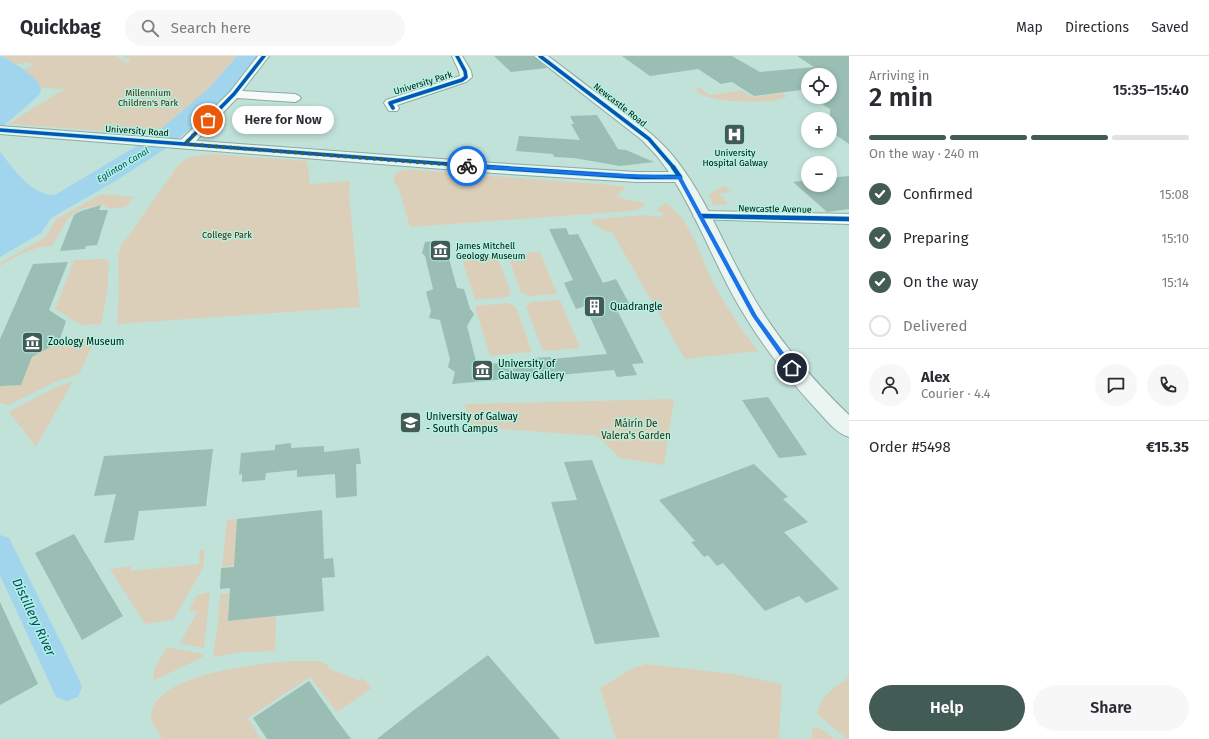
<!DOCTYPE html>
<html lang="en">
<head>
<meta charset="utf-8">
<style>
	body { margin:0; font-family:"Fira Sans",sans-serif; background:#f7f7f7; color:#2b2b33; height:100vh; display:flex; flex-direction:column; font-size:15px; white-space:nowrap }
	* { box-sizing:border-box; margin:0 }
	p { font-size:13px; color:#7c7c81 }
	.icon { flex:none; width:22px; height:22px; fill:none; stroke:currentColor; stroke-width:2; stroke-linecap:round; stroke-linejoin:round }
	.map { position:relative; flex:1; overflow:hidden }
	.sheet { display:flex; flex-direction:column; background:#fff; width:360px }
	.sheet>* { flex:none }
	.tools { position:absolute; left:801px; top:12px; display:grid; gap:8px }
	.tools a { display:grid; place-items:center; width:36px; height:36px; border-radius:50%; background:#fff; box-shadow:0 2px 6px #0003; font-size:20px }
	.pin { position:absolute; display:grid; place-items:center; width:34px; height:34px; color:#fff; margin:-17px; border:2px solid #fff; border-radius:50%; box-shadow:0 1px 4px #0007 }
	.courier { position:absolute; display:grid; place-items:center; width:40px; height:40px; margin:-20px; border:3px solid #1a73e8; border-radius:50%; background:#fff; color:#222; box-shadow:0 1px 5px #0007 }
	.bubble { position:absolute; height:28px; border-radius:14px; background:#fff; box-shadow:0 2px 6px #0003; font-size:13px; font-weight:600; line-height:28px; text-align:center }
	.summary em { font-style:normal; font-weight:600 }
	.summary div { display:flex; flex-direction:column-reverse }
	.summary { display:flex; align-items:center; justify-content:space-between; height:68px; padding:0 20px }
	h1 { font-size:26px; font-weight:600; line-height:30px }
	.bar { display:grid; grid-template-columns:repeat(4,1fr); gap:6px 4px; align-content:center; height:48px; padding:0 20px }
	.bar i { height:5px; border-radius:3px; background:#e1e1e2 }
	.bar .active { background:#435b55 }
	.bar p { grid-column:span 4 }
	.line { display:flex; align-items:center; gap:10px; padding:0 20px; border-top:1px solid #e1e1e2 }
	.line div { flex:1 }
	.round { display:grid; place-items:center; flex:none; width:42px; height:42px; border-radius:21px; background:#f7f7f7 }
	ol { padding:0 20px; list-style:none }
	li { display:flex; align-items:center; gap:12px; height:44px }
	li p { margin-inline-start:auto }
	li .icon { padding:4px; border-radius:50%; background:#435b55; color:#fff; stroke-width:4 }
	li:last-child { color:#7c7c81 }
	li i { width:22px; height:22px; border:2px solid #e1e1e2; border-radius:50% }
	.cta { display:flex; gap:8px; margin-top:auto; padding:8px 20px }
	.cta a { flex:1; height:46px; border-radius:24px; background:#435b55; color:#fff; font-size:16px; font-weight:600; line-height:46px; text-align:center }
	.cta a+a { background:#f7f7f7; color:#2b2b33 }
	header { display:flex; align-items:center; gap:24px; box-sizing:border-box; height:56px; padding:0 20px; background:#fff; border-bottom:1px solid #e1e1e2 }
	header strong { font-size:19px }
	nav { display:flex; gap:22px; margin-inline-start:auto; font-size:14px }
	.search { width:280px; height:36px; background:#f7f7f7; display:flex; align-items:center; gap:10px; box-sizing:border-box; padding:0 14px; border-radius:22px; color:#7c7c81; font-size:15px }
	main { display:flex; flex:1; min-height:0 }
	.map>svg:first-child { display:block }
</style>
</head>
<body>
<header>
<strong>Quickbag</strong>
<div class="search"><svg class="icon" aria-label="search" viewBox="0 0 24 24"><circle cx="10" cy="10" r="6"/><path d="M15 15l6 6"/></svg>Search here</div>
<nav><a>Map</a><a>Directions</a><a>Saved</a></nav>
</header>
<main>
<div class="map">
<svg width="849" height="683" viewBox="0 0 849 683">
	<rect width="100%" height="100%" fill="#c0e2d9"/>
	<path fill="#dccfb9" d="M 2,0 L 116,0 L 127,7 L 131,5 L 122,0 L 237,0 L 209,32 L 161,73 L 153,73 L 147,78 L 8,68 L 64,33 L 41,32 L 38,27 L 22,13 L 34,10 L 28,6 L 15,9 Z
		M 695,31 L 700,32 L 710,39 L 741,34 L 752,41 L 782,37 L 788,40 C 783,42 778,44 772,45 C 758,46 699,48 695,31 Z
		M 214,98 L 307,105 L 310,128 L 350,125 L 349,138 L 360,251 L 117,268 L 119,232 L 118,199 L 121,190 L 179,108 L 190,101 Z
		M 404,114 L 418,114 L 610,129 L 626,131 L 616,140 L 634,146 L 636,144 L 646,148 L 639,153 L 631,155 L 410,171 L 399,133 L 393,124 L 396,117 Z
		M 724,129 L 731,136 L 719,138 L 729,148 L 713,149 L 709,139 Z
		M 102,138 L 134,141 L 126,151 L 111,153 L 101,149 L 81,153 L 68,162 L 52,190 C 32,191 17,199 0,210 L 0,207 L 44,182 C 51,175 52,167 58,162 Z
		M 666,147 C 692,165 700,201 714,228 C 727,252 742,274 758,295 L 685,303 L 612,176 L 607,176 L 590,166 L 596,163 L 644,159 L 660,161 L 664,158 L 656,154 Z
		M 540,196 L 557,238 L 529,240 L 521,236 L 507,198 Z
		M 497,200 L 511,237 L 507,241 L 475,244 L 462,202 Z
		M 102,203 L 108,204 L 109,208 L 107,238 L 101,268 L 81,269 L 55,253 L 74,204 Z
		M 560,244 L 580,292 L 543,295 L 526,251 L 531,246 Z
		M 508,247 L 516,251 L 532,296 L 490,300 L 475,250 Z
		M 97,280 L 79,318 L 55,326 L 9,349 L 0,347 L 0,330 L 21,329 L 32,301 L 66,282 Z
		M 73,325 L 36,391 L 9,356 L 54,332 Z
		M 674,343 L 664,409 L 620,402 L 597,380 L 473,371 L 464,348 Z
		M 237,463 L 235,502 L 238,509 L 222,511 L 227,464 Z
		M 200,494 L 205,494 L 203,512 L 173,564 L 145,568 L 110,513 L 131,510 L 131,515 L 199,508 Z
		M 210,536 L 204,592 L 180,587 L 197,556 L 189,554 L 197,539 Z
		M 229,537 L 228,565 L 276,560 L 275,595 L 242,596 L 213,601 L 218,566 L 220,538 Z
		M 167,591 L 203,598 L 203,601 L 153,625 L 154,613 Z
		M 292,605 L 318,605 L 326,608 L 330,613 L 360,625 L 362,621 L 372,632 L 337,656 L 310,621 L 248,662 L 261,683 L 162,683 L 151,664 C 151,659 151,654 154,649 C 173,616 257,608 292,605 Z
		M 646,608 L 733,618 L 782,628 L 779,681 L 781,683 L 616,683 L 600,632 L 633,612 Z
		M 849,621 L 849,683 L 847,683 L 817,658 C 822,638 833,633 849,621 Z
		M 818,671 L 835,683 L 811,683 L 812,673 Z"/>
	<path fill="#a0d5ed" d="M 0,0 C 8,2 35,20 39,28 C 42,32 41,36 38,40 L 0,73 Z
		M 237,0 L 260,0 L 227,40 L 207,60 L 165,93 L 117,124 L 51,162 L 41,177 L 0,201 L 0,96 C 16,115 29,138 55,139 L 135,91 L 170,77 L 170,75 L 161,73 L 209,32 Z"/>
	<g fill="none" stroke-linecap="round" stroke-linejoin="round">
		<path fill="#a0d5ed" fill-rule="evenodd" d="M 0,479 L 9,482 L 78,621 L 82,631 L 78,641 L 67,645 L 56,641 L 0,519 Z"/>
	</g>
	<path fill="#9abdb4" d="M 494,0 L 533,0 L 547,12 L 511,16 Z
		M 622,0 L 732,0 L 760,16 L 814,11 L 797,0 L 849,0 L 849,88 L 830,75 L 830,53 L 811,41 L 830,41 L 830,19 L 808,19 L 808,39 L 801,34 L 754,40 L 732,26 L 721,28 L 698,13 L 650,20 Z
		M 597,59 L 618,93 L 626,94 L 654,106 L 620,110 L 574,102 L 554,101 L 553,98 L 516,95 L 519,80 L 580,84 L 571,68 L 574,68 L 570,60 Z
		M 849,120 L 849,153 L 827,156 L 793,126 L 808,124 L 808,129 L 830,129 L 830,122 Z
		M 101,149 L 99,154 L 108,154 L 97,189 L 86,190 L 85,193 L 60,195 L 74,159 L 81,155 Z
		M 566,172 L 569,179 L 578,178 L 603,227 L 616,223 L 630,249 L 618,256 L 644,307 L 632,308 L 637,319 L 617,321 L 614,314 L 559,319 L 559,321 L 539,323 L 539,320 L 452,328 L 455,316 L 448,311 L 450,303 L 440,264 L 429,262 L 431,255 L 426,236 L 433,233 L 425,200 L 422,197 L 425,186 L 444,184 L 457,232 L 464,233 L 470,253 L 474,258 L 467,270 L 477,309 L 534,304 L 533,302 L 551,301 L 551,303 L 607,298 L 585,250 L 576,253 L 564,227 L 573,224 L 549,173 Z
		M 68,206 L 49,254 L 66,265 L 59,286 L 32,301 L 21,329 L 0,330 L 0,283 L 33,208 Z
		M 768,341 L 807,399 L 779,402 L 742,344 Z
		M 291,387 L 291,392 L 324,390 L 324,396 L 359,392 L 361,408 L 356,408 L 357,440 L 336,442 L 335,418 L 297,421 L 297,414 L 266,417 L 265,424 L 242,426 L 242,418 L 239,419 L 241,397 L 275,394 L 275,389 Z
		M 213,393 L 206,450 L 139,455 L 134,484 L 104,487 L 116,438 L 94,440 L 104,400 Z
		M 592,404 L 660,581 L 595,588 L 551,446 L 577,444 L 564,406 Z
		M 754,408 L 788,441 L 783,443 L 808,466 L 784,476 L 839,533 L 806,547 L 799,540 L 765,555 L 723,507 L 717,510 L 708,499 L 704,501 L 691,486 L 695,485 L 659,444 Z
		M 322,454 L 324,503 L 333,502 L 335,521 L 322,522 L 324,555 L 228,565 L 230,532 L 220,533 L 221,512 L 234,511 L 237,463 Z
		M 74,478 L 123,560 L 82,584 L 35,497 Z
		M 0,546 L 38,628 L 0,649 Z
		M 488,599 L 560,683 L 377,683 L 414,654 Z
		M 309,625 L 336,663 L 351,683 L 267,683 L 253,662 Z"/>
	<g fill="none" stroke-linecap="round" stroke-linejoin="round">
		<defs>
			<path id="minor" d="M 258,0 L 269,0 L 242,35 L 295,38 L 299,40 L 301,42 L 299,44 L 295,46 L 237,42 L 190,91 L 180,91 L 178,88 L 180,85 L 230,36 Z
				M 452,0 L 462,0 L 471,15 L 472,21 L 466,26 L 397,49 L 399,52 L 397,55 L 389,55 L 384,47 L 386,44 L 460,20 L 459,15 Z
				M 701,155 L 849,158 L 849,168 L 696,163 L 693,160 L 696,157 Z"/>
			<path id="secondary" d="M 534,0 L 548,0 L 552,3 C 571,17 589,32 608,45 C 631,62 655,78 673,100 C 705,139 723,188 748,232 C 774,279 810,321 849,359 L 849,381 C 835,377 825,362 815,352 C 782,316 753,277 730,234 C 711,198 696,160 675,126 L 637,126 L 494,117 L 0,78 L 0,70 L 494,107 L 637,116 L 669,116 L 657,100 L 642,84 Z"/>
		</defs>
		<use href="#minor" stroke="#8ea9a2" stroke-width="2"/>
		<use href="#secondary" stroke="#8ea9a2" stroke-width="2"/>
		<use href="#minor" fill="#f6fbf9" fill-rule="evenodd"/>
		<use href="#secondary" fill="#eaf5f2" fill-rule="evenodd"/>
		<defs>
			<path id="cycleway-far1" d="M 540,0 L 649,83 L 674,112
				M 393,52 L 390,47 L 462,24 L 466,21 L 465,15 L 457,0
				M 0,74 L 501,112
				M 185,88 L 234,38 L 264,0"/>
			<path id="cycleway" d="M 487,111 L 637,121 L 680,121
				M 673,111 L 680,121
				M 701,160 L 849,163"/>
		</defs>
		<use href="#cycleway-far1" stroke="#b1f1df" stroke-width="5"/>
		<use href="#cycleway" stroke="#b1f1df" stroke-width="6"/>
		<use href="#cycleway-far1" stroke="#0057b8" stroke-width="3.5"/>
		<use href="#cycleway" stroke="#0057b8" stroke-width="4.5"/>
	</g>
	<path fill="#1a73e8" d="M 467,108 L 598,117 L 681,120 L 757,260 L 795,312 L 790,314 L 752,260 L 678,123 L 598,120 L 466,111 Z"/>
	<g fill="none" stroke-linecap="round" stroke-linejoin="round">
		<path stroke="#435b55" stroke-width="4" stroke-dasharray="0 7.2" d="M 208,64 L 185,88 L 467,110"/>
	</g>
	<defs>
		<symbol id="hospital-square" viewBox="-11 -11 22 22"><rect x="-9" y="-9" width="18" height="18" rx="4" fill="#435b55" stroke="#b1f1df"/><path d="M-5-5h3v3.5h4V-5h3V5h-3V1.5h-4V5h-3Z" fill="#fff"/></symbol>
		<symbol id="museum-square" viewBox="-11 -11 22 22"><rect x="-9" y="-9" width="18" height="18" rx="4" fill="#435b55" stroke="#b1f1df"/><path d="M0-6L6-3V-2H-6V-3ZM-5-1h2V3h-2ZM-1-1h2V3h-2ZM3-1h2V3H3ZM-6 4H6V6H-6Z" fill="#fff"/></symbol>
		<symbol id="building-square" viewBox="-11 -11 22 22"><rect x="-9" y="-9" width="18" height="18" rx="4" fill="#435b55" stroke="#b1f1df"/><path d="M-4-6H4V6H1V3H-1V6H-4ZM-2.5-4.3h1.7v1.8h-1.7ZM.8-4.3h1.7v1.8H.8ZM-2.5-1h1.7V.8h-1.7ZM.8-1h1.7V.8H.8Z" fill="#fff"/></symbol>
		<symbol id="university-square" viewBox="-11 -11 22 22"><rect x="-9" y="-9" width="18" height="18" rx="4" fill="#435b55" stroke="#b1f1df"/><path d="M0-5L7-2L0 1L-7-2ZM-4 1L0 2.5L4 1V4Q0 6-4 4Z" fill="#fff"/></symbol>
	</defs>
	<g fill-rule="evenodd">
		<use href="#hospital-square" x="722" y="66" width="25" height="25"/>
		<use href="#museum-square" x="428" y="182" width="25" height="25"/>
		<use href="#building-square" x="582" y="238" width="25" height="25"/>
		<use href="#museum-square" x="20" y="274" width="25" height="25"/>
		<use href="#museum-square" x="470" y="302" width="25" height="25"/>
		<use href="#university-square" x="398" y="354" width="25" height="25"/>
	</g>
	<g text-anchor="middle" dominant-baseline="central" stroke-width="3" stroke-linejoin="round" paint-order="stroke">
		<g font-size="9" fill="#00130e" stroke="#b1f1df">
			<text transform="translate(423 27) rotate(-17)">University Park</text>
			<text transform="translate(620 49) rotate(38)">Newcastle Road</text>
			<text transform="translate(137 75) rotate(4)">University Road</text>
			<text transform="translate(775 153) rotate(1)">Newcastle Avenue</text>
		</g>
		<g font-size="9" fill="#4e2300" stroke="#b1f1df">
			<text x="148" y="37">Millennium<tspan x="148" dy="10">Children's Park</tspan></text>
			<text x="227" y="179">College Park</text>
		</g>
		<g font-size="9" fill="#00130e" stroke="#b1f1df">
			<text x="735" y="97">University<tspan x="735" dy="10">Hospital Galway</tspan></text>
			<text x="456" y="190" text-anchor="start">James Mitchell<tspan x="456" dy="10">Geology Museum</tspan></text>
		</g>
		<g font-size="9" font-style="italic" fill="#044a68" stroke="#b1f1df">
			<text transform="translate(123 109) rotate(-31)">Eglinton Canal</text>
		</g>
		<g font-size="10" fill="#00130e" stroke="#b1f1df" text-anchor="start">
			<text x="610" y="251">Quadrangle</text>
			<text x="48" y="286">Zoology Museum</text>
			<text x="498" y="308">University of<tspan x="498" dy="12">Galway Gallery</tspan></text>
			<text x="426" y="361">University of Galway<tspan x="426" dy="12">- South Campus</tspan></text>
		</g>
		<g font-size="10" fill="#4e2300" stroke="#b1f1df">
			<text x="636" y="368">Máirín De<tspan x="636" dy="12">Valera's Garden</tspan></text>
		</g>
		<g font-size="13" font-style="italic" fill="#044a68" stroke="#b1f1df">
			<text transform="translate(34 561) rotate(65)">Distillery River</text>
		</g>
	</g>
</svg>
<div class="tools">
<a><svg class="icon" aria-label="locate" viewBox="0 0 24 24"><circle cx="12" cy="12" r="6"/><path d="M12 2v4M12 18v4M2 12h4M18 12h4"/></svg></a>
<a>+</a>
<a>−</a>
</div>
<div class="pin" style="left:208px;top:64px;background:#ea580c"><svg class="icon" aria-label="bag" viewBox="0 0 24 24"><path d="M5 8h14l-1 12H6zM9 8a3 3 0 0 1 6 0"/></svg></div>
<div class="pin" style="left:792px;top:312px;background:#1f2937"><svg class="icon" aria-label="home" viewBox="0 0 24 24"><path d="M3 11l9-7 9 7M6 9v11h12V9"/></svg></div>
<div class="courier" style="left:467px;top:110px"><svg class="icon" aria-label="bike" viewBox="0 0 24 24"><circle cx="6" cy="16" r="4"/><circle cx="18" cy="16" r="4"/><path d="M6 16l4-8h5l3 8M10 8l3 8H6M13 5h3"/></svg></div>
<div class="bubble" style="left:232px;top:50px;width:102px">Here for Now</div>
</div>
<section class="sheet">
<div class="summary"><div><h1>2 min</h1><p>Arriving in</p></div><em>15:35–15:40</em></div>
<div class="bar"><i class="active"></i><i class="active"></i><i class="active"></i><i></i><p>On the way · 240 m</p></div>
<ol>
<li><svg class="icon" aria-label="check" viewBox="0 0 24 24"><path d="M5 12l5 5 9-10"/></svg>Confirmed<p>15:08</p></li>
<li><svg class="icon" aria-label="check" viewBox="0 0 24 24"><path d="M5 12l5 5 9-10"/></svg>Preparing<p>15:10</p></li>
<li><svg class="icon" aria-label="check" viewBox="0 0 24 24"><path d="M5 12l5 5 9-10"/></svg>On the way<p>15:14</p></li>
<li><i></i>Delivered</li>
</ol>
<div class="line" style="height:72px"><a class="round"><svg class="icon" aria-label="person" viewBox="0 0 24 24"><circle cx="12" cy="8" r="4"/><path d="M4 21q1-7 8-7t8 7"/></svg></a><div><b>Alex</b><p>Courier · 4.4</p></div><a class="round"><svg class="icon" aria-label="chat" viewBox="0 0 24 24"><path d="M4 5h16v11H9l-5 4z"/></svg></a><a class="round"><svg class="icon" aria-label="phone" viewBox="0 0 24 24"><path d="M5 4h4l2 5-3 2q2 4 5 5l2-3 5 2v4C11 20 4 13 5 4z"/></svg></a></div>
<div class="line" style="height:52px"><div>Order #5498</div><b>€15.35</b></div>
<div class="cta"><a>Help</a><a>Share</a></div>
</section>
</main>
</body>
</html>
